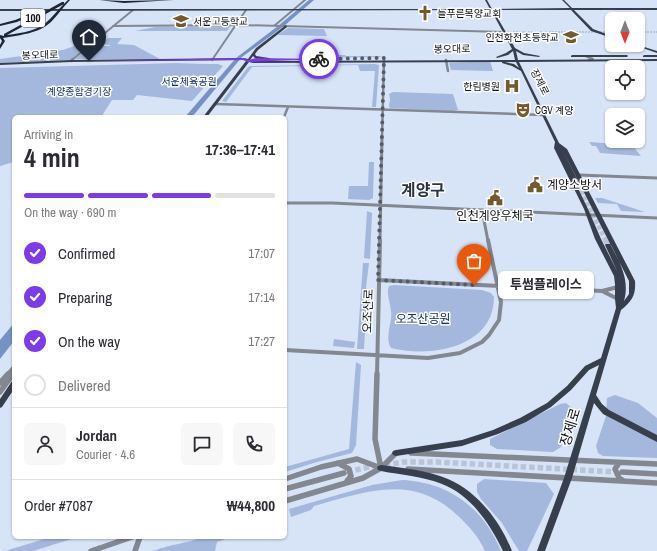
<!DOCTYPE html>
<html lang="en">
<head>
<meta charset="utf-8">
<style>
	body { margin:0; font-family:"Archivo Narrow","Noto Sans KR",sans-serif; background:#f7f7f7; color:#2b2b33; height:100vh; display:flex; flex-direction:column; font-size:15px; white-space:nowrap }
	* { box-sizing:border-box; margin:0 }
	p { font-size:13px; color:#7c7c81 }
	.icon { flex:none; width:22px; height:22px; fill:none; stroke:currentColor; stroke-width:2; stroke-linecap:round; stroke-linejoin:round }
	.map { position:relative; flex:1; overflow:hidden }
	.drawer { position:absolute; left:12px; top:115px; width:275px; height:424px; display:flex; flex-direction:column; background:#fff; border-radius:6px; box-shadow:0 1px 3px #0004 }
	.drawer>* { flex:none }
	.needle { width:26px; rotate:180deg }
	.tools { position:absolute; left:605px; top:12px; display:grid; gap:8px }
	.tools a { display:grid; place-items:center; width:40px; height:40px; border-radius:6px; background:#fff; box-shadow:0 1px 3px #0004; font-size:20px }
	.pin { position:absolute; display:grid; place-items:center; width:34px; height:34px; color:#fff; margin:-41px -17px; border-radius:50% 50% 50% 0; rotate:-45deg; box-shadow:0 0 4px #0007 }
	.pin .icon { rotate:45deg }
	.courier { position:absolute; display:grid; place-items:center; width:40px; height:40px; margin:-20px; border:3px solid #7c3aed; border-radius:50%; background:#fff; color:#222; box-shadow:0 1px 5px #0007 }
	.bubble { position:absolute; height:28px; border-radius:6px; background:#fff; box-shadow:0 1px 3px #0004; font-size:13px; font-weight:700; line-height:28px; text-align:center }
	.summary em { font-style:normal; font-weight:700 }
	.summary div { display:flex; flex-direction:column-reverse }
	.summary { display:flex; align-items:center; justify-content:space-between; height:68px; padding:0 12px }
	h1 { font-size:26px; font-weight:700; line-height:30px }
	.bar { display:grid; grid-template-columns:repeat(4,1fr); gap:6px 4px; align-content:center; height:48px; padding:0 12px }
	.bar i { height:5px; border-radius:3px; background:#e1e1e2 }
	.bar .current { background:#7c3aed }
	.bar p { grid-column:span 4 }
	.line { display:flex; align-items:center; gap:10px; padding:0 12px; border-top:1px solid #e1e1e2 }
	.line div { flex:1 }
	.round { display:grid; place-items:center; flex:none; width:42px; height:42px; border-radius:6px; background:#f7f7f7 }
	ol { padding:0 12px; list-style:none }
	li { display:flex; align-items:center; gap:12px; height:44px }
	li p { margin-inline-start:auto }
	li .icon { padding:4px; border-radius:50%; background:#7c3aed; color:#fff; stroke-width:4 }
	li:last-child { color:#7c7c81 }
	li i { width:22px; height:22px; border:2px solid #e1e1e2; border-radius:50% }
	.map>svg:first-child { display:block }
</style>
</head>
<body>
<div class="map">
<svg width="657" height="551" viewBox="0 0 657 551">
	<rect width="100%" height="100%" fill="#d7e3f7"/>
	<path fill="#a3b8dc" d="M 155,27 L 229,26 L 230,27 L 227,31 L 135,31 Z
		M 288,28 L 322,29 L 324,29 L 327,36 L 277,35 Z
		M 108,38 L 122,38 L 117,44 L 134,45 L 160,59 L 75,59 L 92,46 L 109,46 L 111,45 L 94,44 L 99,40 L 106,40 Z
		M 91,43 L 72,60 L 0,63 L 0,59 L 63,50 L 80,44 Z
		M 298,55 L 345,55 L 346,56 L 382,56 L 380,57 L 302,58 Z
		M 490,61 L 493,71 L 451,70 L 449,63 Z
		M 178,63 L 203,63 L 174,64 L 218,64 L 223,66 L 192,101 L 137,95 L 133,100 L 112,100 L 101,117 L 14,117 L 14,162 L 0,166 L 0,68 Z
		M 375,64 L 379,65 L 376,107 L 372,107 L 375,71 L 360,71 L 358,65 L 252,67 L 226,102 L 222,101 L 248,67 L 251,66 Z
		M 393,92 L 453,94 L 458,110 L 453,111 L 390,108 L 389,106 L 390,99 L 389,94 Z
		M 589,142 L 632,145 L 641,156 L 600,153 L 596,146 L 592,146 Z
		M 369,162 L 374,162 L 373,198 L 369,200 L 348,199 L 349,186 L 368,186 Z
		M 595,198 L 602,198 L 645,212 L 621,211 L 617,204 L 598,203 Z
		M 367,211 L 372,213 L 370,259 L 364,258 Z
		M 363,263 L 369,263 L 366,287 L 367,296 L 364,349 L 357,349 Z
		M 394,285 L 482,290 L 491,293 L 494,297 C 494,348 430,358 391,348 C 384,336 393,323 391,311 C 390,302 386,294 389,286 Z
		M 334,339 L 355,342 L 354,348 L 333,346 Z
		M 356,362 L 361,365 L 356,445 L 352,453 L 317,462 L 285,472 L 285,467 L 349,449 Z
		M 615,395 L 638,403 L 657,418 L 657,458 L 603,456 L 598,453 L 596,446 L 606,416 L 607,398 Z
		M 566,403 L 573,409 L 561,447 L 553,452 L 497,449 L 490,445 L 490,439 L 560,404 Z
		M 484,479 L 546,483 L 554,494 L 527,551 L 519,551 L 502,523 L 481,499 L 477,492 L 477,484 Z
		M 402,480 C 448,482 483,507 501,551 L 485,551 C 479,537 468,525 457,515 C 412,473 366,492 314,506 L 311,510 L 291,517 L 289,509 L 372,485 Z
		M 51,537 L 78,537 L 33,551 L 5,551 Z
		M 204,537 L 231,537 L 217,542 L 215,551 L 152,551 C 169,545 187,543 204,537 Z"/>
	<path fill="#7692c5" d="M 309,0 L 314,0 L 284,26 L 242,57 L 192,117 L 185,117 L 236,58 L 278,26 Z
		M 14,323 L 14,341 L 0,359 L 0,340 Z"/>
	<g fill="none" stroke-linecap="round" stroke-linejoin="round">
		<path stroke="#b9c4d6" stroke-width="2" stroke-dasharray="2 1" stroke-linecap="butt" d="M 504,32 L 612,32
			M 638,32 L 657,32"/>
		<path stroke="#b9c4d6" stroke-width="5.5" stroke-dasharray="5.5 3" stroke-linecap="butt" d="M 385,465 L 404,462 L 437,462 L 617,472
			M 347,472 L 374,466"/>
		<path stroke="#b9c4d6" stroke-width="4.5" stroke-dasharray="4.5 2" stroke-linecap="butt" d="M 575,179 L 606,241"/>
		<path stroke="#b9c4d6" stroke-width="6" stroke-dasharray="6 3" stroke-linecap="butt" d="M 606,240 L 608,245"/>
		<path stroke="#828790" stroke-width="2" d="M 113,26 L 240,25 L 504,32
			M 274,26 L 305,0
			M 585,56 L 593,59 L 589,60
			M 72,60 L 133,10
			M 212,60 L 246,10
			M 384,60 L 384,58"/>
		<path stroke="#828790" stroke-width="2.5" d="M 446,60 L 448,71
			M 589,60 L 592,59
			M 71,61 L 73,59
			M 215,104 L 544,115
			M 284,117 L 288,107
			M 382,138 L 384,59"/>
		<path stroke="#828790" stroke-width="3" d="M 579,175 L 657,178
			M 285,203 L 332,203 L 657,218
			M 482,210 L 488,241
			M 380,241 L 382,137"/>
		<path stroke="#828790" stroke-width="4" d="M 378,280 L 602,291 L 618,287
			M 604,292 L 616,298
			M 285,350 L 428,358 L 460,353 L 482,342 L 489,335 L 499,320 L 501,302 L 488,240
			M 7,375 L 14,367
			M 12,375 L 14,373
			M 377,375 L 380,240"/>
		<path stroke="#828790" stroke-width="5.5" d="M 377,374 L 375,439 L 381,468
			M 0,383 L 8,374
			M 0,392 L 13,374
			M 411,453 L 657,464
			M 338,463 L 349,469 L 351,476 L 347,481
			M 619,463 L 615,469 L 619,478 L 624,481
			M 408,469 L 657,483
			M 622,472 L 657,474
			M 285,479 L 321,467 L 357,459 L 381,468
			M 285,489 L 344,473
			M 285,501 L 363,478 L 381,468 L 396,453
			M 91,551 L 132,537
			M 135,551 L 140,537"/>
		<path fill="#373f4d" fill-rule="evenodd" d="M 485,0 L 487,0 L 492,9 L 570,8 L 562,0 L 564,0 L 572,8 L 657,8 L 657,10 L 574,10 L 593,29 L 612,36 L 612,38 L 591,31 L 571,10 L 493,10 L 515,48 L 524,53 L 540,56 L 539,57 L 523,55 L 516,51 L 518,60 L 657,59 L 657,61 L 519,62 L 559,143 L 567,149 L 635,281 C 636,295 632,301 621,310 L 596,395 L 602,404 L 609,410 L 657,435 L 657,442 L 603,414 L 598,408 L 594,403 L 572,478 L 545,551 L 537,551 L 564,478 L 599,365 L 589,370 L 571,390 L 551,407 L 526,422 L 498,434 L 462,446 L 396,456 L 393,455 L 392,453 L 393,451 L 396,450 L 462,440 L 493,430 L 520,418 L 547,403 L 567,386 L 585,366 L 601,358 L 616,308 L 615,299 L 615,284 L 614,276 L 595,239 L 584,209 L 554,148 L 555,142 L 521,71 L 512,66 L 502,63 L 502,62 L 253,63 L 249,62 L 207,117 L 203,117 L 246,61 L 244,60 L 71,62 L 0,65 L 0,63 L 71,60 L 244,58 L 248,59 L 256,48 L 286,25 L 287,27 L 258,50 L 255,54 L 256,56 L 269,58 L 270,59 L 270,60 L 255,58 L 253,56 L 250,60 L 253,61 L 264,61 L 515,60 L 513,51 L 508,55 L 497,58 L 496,57 L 506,53 L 512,49 L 491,10 L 0,11 L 0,9 L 490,9 ZM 505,62 L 516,62 L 519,68 L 514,64 ZM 562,149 L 629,281 L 629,294 L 624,301 C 630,280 620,263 611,245 L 610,244 L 606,244 L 605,245 L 618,273 L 601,239 L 588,209 L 574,180 L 577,179 Z
			M 634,45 L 638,45 L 657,51 L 657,53 Z
			M 572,55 L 627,55 L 628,56 L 627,57 L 571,57 L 571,56 Z
			M 644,55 L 657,55 L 657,57 L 643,57 L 643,56 Z
			M 14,380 L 14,389 L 2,407 L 0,408 L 0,399 L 12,381 Z
			M 381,465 C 403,468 427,470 448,479 C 478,492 500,521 512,551 L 503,551 C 490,524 471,495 442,484 C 422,476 401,475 381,471 L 378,470 L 377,468 L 378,466 Z"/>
		<path fill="#1e2635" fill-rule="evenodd" d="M 68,0 L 70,0 C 63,7 58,15 51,22 C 38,34 19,35 3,38 L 5,41 L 0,49 L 0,45 L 2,41 L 0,38 L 0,35 L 4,36 L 4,34 L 62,2 L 64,2 L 64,4 L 7,35 C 22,33 39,31 50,19 C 56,13 61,6 68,0 Z
			M 99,0 L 124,1 L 174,0 L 124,3 Z
			M 33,13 L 35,14 L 17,22 L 0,26 L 0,24 L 15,20 Z"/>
	</g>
	<path fill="#7c3aed" d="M 244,58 L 248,60 L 256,58 L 321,59 L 248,62 L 243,60 L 87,61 Z"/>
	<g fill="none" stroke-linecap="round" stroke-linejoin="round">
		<path stroke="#545b67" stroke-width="4" stroke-dasharray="0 7.2" d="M 319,59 L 384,58 L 378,280 L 474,285"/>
	</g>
	<defs>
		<symbol id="church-bare" viewBox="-9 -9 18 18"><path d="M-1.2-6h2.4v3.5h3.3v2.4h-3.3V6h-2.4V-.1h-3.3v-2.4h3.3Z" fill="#735a2b" stroke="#fff" stroke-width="2.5" paint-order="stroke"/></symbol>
		<symbol id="school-bare" viewBox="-9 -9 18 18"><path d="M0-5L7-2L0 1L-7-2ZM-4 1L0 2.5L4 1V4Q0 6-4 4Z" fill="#735a2b" stroke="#fff" stroke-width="2.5" paint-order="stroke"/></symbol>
		<symbol id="hospital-bare" viewBox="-9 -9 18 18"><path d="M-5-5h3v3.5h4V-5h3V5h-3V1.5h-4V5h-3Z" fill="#735a2b" stroke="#fff" stroke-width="2.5" paint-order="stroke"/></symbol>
		<symbol id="theatre-bare" viewBox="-9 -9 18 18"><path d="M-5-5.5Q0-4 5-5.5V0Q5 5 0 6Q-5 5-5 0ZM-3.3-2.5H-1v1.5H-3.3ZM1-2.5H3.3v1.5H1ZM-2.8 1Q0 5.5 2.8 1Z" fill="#735a2b" stroke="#fff" stroke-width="2.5" paint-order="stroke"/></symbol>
		<symbol id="civic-bare" viewBox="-9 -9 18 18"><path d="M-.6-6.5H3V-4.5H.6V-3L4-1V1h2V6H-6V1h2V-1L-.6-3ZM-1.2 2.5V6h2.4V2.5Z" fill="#735a2b" stroke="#fff" stroke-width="2.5" paint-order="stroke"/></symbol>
	</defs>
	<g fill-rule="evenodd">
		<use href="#church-bare" x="414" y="2" width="22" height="22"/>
		<use href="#school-bare" x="170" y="10" width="22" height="22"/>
		<use href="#school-bare" x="560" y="26" width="22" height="22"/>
		<use href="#hospital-bare" x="501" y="75" width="22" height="22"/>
		<use href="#theatre-bare" x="512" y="99" width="22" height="22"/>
		<use href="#civic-bare" x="524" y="174" width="22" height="22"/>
		<use href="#civic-bare" x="484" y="187" width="22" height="22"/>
	</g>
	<g text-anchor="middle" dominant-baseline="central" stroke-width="3" stroke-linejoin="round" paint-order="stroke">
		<g font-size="10" fill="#0e1219" stroke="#fff" text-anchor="start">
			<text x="437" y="13">늘푸른목양교회</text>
			<text x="193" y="21">서운고등학교</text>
			<text x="559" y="37" text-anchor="end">인천화전초등학교</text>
			<text x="500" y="86" text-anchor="end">한림병원</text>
			<text x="535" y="110">CGV 계양</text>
		</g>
		<g font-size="10" fill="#0e1219" stroke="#fff">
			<text transform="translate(452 49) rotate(-1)">봉오대로</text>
			<text transform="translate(40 55) rotate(-2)">봉오대로</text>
			<text transform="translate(540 82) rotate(63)">장제로</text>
		</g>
		<g font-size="10" fill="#0e2e6a" stroke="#fff">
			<text x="189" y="81">서운체육공원</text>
			<text x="79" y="91">계양종합경기장</text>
		</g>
		<rect fill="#fff" stroke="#56595e" stroke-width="1" x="21" y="9" width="24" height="18" rx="3"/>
		<g font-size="11" font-weight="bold" fill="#0e1219">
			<text x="33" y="18">100</text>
		</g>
		<g font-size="12" fill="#0e1219" stroke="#fff" text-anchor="start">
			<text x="547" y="185">계양소방서</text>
			<text x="495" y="216" text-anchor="middle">인천계양우체국</text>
		</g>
		<g font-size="12" fill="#0e1219" stroke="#fff">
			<text transform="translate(368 311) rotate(-88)">오조산로</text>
		</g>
		<g font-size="12" fill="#0e2e6a" stroke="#fff">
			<text x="423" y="319">오조산공원</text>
		</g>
		<g font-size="14" fill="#0e1219" stroke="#fff">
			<text transform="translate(570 427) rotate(-73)">장제로</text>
		</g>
		<g font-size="16" font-weight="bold" fill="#2b3444" stroke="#fff">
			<text x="423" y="190">계양구</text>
		</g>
	</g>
</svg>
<div class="tools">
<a><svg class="needle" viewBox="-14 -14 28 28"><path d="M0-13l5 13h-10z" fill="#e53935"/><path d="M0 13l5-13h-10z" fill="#7c7c81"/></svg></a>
<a><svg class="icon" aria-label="locate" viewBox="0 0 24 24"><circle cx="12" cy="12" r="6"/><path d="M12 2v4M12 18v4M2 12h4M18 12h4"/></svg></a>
<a><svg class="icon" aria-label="layers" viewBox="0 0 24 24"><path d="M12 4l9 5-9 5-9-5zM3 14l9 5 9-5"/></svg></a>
</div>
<div class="pin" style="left:474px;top:285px;background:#ea580c"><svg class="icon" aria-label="bag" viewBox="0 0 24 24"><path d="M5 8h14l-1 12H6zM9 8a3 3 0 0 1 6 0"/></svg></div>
<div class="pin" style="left:89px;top:61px;background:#1f2937"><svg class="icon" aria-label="home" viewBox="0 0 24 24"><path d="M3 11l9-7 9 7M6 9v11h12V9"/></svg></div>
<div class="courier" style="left:319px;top:59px"><svg class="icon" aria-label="bike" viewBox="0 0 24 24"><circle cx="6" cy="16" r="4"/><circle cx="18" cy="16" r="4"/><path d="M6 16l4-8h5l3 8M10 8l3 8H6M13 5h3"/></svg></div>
<div class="bubble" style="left:498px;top:271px;width:96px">투썸플레이스</div>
<section class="drawer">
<div class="summary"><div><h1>4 min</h1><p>Arriving in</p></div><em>17:36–17:41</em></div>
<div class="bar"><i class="current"></i><i class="current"></i><i class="current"></i><i></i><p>On the way · 690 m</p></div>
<ol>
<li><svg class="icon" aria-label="check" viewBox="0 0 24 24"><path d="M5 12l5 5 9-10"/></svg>Confirmed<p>17:07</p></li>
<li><svg class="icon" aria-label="check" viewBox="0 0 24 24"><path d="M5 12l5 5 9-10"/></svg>Preparing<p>17:14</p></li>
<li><svg class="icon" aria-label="check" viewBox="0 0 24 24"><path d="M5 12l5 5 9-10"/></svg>On the way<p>17:27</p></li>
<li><i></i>Delivered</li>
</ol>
<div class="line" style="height:72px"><a class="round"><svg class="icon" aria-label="person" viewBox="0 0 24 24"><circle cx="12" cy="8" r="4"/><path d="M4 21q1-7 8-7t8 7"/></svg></a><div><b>Jordan</b><p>Courier · 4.6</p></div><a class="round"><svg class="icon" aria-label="chat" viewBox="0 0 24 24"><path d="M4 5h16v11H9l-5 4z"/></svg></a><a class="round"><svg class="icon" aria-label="phone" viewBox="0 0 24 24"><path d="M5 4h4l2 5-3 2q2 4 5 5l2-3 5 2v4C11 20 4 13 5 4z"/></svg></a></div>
<div class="line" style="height:52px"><div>Order #7087</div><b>₩44,800</b></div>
</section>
</div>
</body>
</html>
